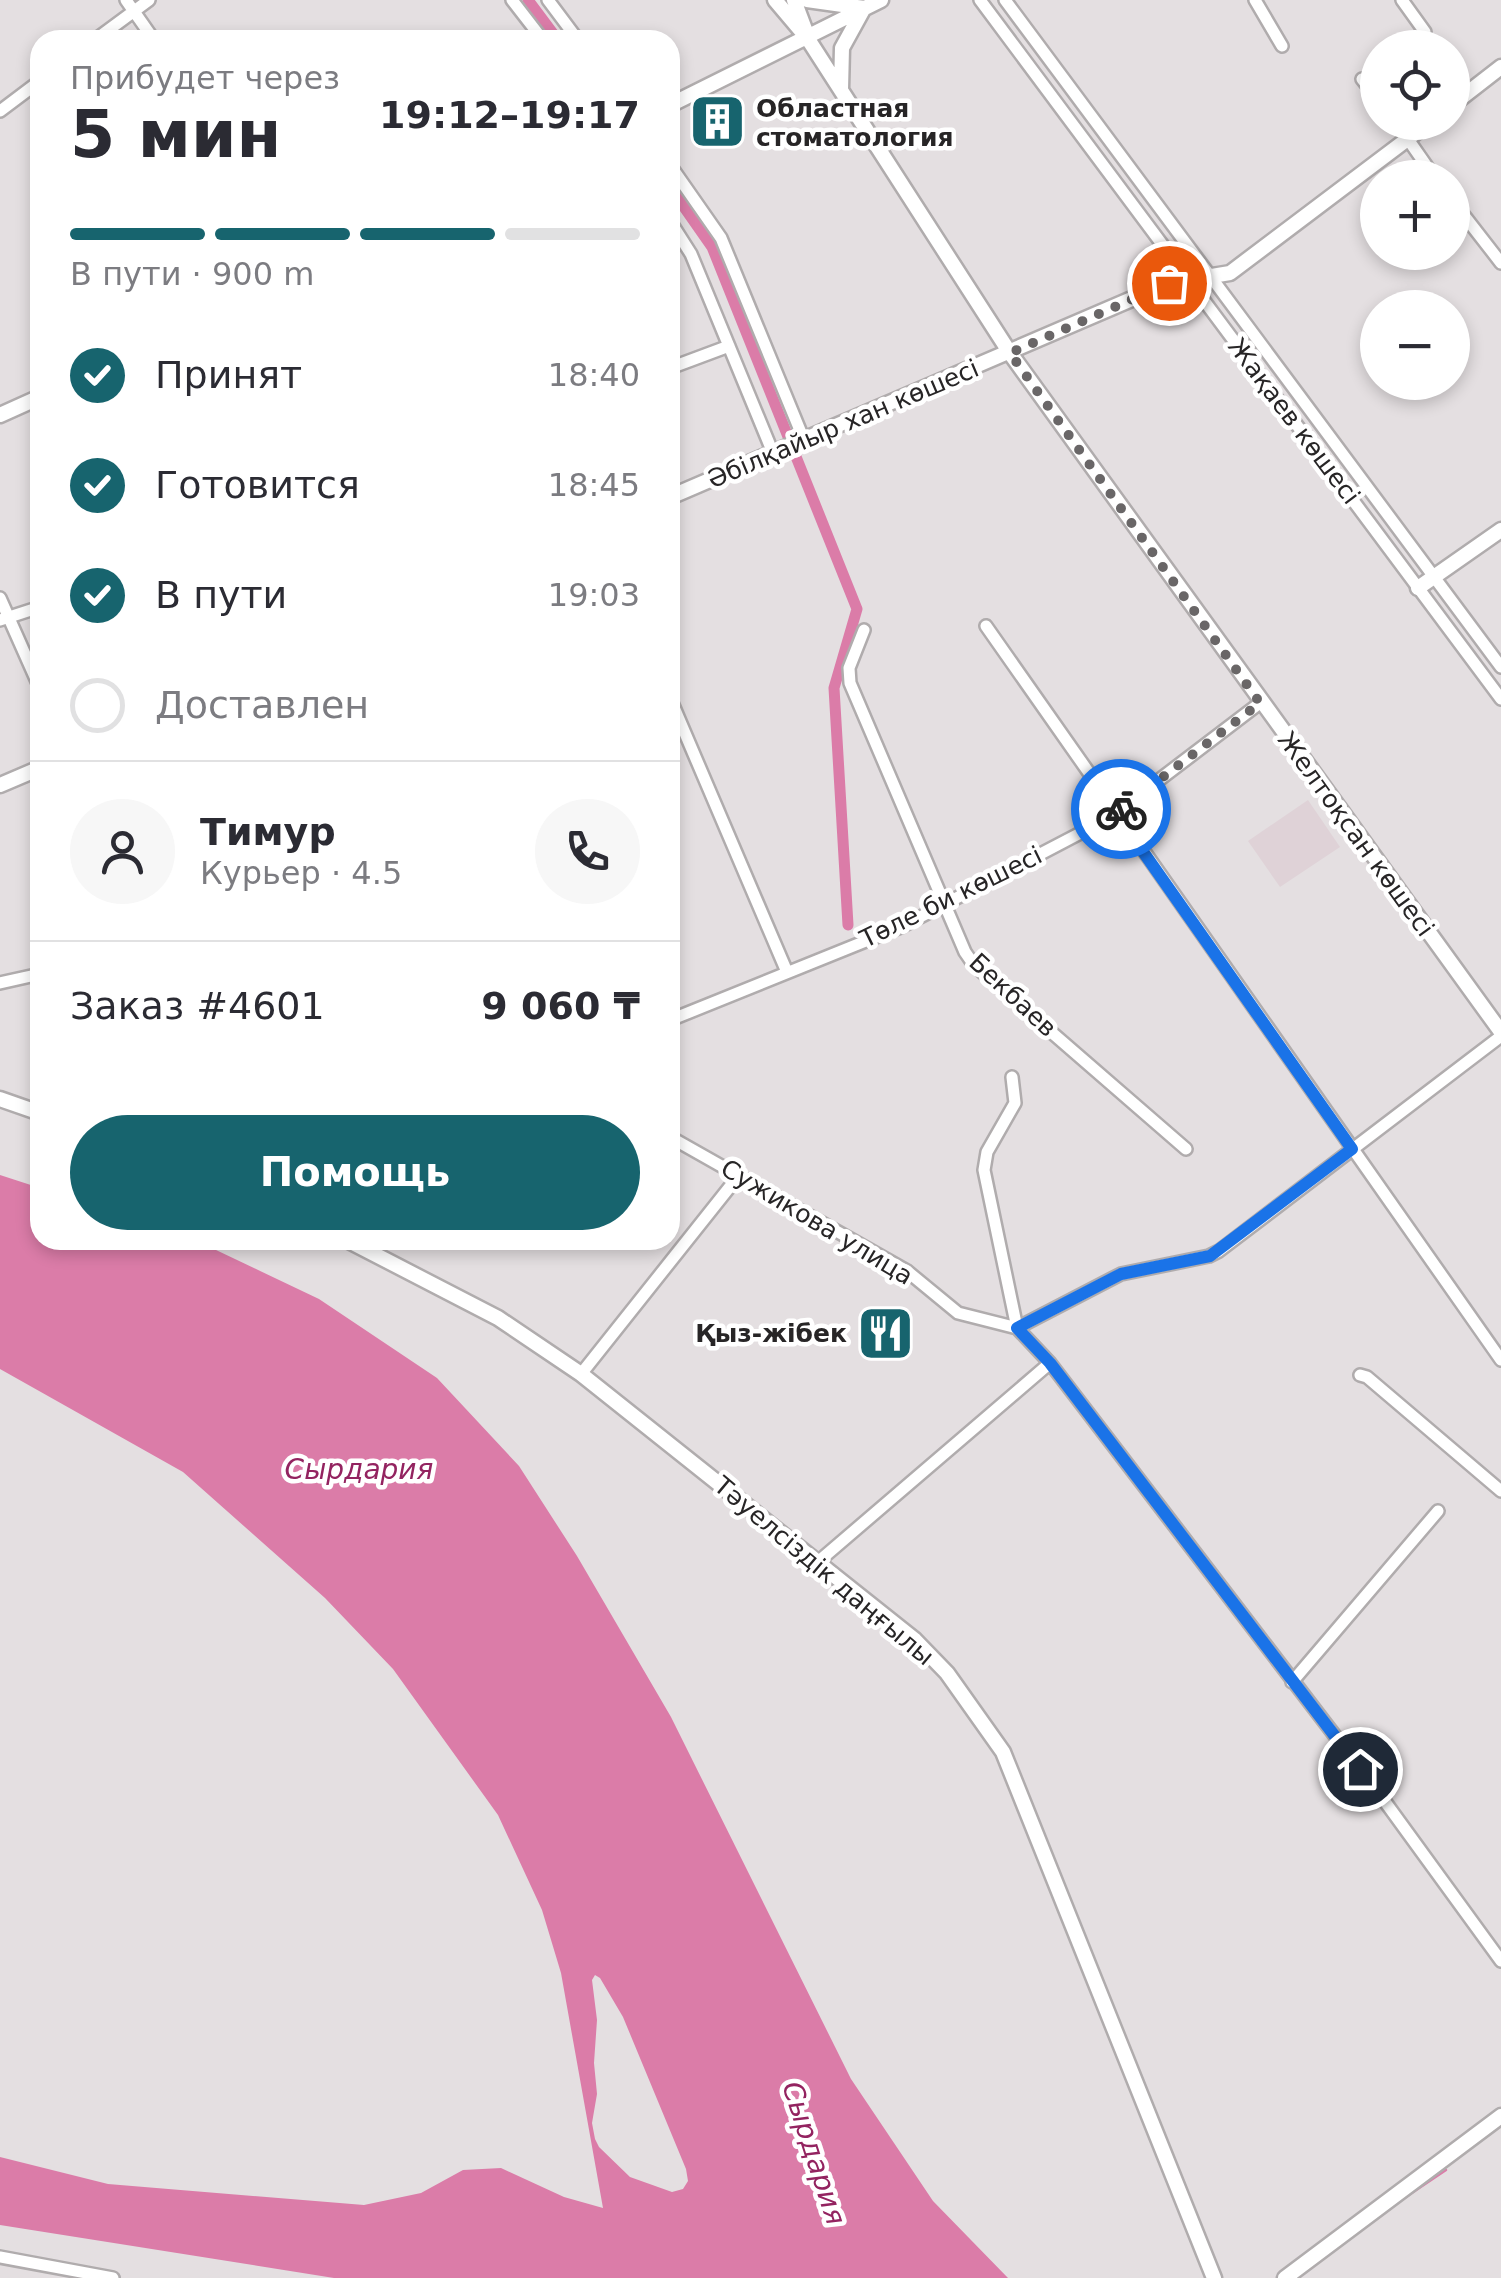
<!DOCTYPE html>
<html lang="ru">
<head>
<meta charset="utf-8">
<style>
	body { margin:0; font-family:"DejaVu Sans",sans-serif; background:#f7f7f7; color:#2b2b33; height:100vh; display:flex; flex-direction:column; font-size:38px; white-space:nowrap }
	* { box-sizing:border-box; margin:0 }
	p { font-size:32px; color:#7c7c81 }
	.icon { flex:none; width:55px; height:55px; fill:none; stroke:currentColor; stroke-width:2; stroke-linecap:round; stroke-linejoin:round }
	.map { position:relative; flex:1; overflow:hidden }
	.drawer { position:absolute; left:30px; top:30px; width:650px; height:1220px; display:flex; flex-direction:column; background:#fff; border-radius:30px; box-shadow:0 5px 15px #0003 }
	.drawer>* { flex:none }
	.controls { position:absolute; left:1360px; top:30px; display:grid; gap:20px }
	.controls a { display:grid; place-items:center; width:110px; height:110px; border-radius:50%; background:#fff; box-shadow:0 5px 15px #0003; font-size:50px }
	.pin { position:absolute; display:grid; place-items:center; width:85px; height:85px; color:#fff; margin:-42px; border:5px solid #fff; border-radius:50%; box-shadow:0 2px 10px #0007 }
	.courier { position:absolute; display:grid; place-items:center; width:100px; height:100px; margin:-50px; border:8px solid #1a73e8; border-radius:50%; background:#fff; color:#222; box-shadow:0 2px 12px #0007 }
	.overview em { font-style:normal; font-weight:700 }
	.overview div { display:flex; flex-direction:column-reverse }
	.overview { display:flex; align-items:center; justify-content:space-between; height:170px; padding:0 40px }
	h1 { font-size:65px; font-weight:700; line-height:75px }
	.bar { display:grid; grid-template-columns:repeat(4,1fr); gap:15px 10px; align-content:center; height:120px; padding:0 40px }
	.bar i { height:12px; border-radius:8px; background:#e1e1e2 }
	.bar .selected { background:#17646e }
	.bar p { grid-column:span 4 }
	.line { display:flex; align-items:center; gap:25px; padding:0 40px; border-top:2px solid #e1e1e2 }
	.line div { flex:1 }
	.round { display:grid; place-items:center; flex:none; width:105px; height:105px; border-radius:52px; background:#f7f7f7 }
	ol { padding:0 40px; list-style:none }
	li { display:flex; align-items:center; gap:30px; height:110px }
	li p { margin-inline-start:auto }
	li .icon { padding:10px; border-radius:50%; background:#17646e; color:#fff; stroke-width:4 }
	li:last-child { color:#7c7c81 }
	li i { width:55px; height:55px; border:5px solid #e1e1e2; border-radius:50% }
	.cta { display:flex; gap:20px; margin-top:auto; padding:20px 40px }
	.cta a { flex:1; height:115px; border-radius:60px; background:#17646e; color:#fff; font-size:40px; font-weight:700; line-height:115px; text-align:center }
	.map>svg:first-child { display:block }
</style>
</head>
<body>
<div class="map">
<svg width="1501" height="2278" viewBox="0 0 1501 2278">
	<rect width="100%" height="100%" fill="#e4dfe1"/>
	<path fill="#dfd2d7" d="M 1308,800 L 1340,847 L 1280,887 L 1248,841 Z"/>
	<path fill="#db7ca8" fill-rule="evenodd" d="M 0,1175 L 40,1188 L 40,1240 L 195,1240 L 319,1299 L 437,1378 L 519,1466 L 577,1556 L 671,1717 L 851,2079 L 933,2201 L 1008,2278 L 334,2278 L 0,2225 L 0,2157 L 108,2184 L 364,2205 L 421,2193 L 463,2170 L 501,2168 L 564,2197 L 603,2208 L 561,1973 L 542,1910 L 498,1815 L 393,1669 L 325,1598 L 183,1472 L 0,1369 ZM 595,1975 L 600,1978 L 623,2017 L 686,2169 L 688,2181 L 683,2189 L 672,2192 L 630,2177 L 599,2147 L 595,2139 L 592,2123 L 597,2094 L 594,2063 L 597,2020 L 592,1980 Z"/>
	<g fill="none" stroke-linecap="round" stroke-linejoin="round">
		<path stroke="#db7ca8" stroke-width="2.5" d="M 1385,2211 L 1446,2170"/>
		<path stroke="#db7ca8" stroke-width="11" d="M 528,0 L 558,40
			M 670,187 L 712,247 L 857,609 L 834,688 L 848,925"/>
		<defs>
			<path id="minor" d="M 126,0 L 154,40
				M 512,0 L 543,40
				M 548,0 L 578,40
				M 980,0 L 1501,699
				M 1005,0 L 1501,667
				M 1255,0 L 1282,46
				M 1402,0 L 1425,32
				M 95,40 L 149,0
				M 1362,79 L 1378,99
				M 0,111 L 40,81
				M 1396,122 L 1435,178
				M 670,165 L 721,238 L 804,440
				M 1452,200 L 1501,263
				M 670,221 L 691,254 L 773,453
				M 670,368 L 729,346
				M 0,598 L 40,688
				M 0,620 L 40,607
				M 986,626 L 1501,1360
				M 864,630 L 849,668 L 850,683 L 965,952 L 974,965 L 1186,1149
				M 670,698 L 787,972
				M 0,983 L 40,974
				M 670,1020 L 903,926 L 1092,827 L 1117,812 L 1260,703
				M 1012,1077 L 1015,1103 L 987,1152 L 984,1170 L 1017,1328
				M 670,1137 L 907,1271 L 958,1313 L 1017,1328
				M 1017,1328 L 1050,1363 L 1378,1792 L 1501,1961
				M 1017,1328 L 1121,1274 L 1209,1256 L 1219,1251 L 1501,1036
				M 581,1374 L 740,1174
				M 1360,1375 L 1367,1377 L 1501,1491
				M 819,1561 L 1050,1363
				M 1292,1682 L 1438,1511
				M 0,2257 L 113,2278"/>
			<path id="tertiary" d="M 775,0 L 808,39 L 1010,353 L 1501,1032
				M 794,0 L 806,32
				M 807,0 L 864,8 L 842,48 L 841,89
				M 670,105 L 881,0
				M 1452,105 L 1501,67
				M 0,415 L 40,397
				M 670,497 L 1169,283 L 1230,273 L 1430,122
				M 1418,588 L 1501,530
				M 0,785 L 40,768
				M 0,1099 L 40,1113
				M 347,1240 L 498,1318 L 581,1374 L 915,1640 L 947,1673 L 1003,1752 L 1214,2278
				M 1285,2278 L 1501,2116"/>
		</defs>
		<use href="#minor" stroke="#b0acad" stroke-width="16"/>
		<use href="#tertiary" stroke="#b0acad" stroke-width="19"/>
		<use href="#minor" stroke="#fff" stroke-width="11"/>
		<use href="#tertiary" stroke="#fff" stroke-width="14"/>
	</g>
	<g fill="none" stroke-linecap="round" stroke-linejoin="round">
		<path stroke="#696667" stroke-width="10" stroke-dasharray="0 18" d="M 1121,809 L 1260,703 L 1010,353 L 1169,283"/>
		<path stroke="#1a73e8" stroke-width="12" d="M 1121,809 L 1117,812 L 1132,836 L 1352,1149 L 1210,1256 L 1121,1274 L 1017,1328 L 1050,1363 L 1360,1769"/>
	</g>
	<defs>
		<symbol id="building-square" viewBox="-11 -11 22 22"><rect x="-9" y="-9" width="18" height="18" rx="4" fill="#17646e" stroke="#fff"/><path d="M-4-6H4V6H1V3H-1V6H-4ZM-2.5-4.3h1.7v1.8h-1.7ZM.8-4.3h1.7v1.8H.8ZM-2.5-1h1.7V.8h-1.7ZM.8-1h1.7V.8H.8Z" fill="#fff"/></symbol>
		<symbol id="restaurant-square" viewBox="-11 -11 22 22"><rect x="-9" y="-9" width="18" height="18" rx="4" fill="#17646e" stroke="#fff"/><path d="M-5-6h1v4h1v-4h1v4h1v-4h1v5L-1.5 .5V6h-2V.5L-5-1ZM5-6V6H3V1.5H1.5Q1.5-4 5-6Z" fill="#fff"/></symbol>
	</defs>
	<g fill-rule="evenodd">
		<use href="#building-square" x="686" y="90" width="63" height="63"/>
		<use href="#restaurant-square" x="854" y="1302" width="63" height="63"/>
	</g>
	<g text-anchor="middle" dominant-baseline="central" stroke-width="9" stroke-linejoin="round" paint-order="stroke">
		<g font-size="25" font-weight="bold" fill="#272526" stroke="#fff" text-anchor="start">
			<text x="756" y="108">Областная<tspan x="756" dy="29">стоматология</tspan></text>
			<text x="847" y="1333" text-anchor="end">Қыз-жібек</text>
		</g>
		<g font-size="25" fill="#272526" stroke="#fff">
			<text transform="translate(1294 421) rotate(53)">Жақаев көшесі</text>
			<text transform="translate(843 424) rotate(-23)">Әбілқайыр хан көшесі</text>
			<text transform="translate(1356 834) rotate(54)">Желтоқсан көшесі</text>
			<text transform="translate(951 897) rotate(-26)">Төле би көшесі</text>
			<text transform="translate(1013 995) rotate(43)">Бекбаев</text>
			<text transform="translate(817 1222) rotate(31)">Сужикова улица</text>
			<text transform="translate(824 1571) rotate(40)">Тәуелсіздік даңғылы</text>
		</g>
		<g font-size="28" font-style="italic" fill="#932360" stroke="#fff">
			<text x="359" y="1469">Сырдария</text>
			<text transform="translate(814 2153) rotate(72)">Сырдария</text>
		</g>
	</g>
</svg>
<div class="controls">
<a><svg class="icon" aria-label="locate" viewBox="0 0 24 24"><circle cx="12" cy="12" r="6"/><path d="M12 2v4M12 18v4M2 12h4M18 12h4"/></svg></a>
<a>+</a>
<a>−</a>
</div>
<div class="pin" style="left:1169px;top:283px;background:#ea580c"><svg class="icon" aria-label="bag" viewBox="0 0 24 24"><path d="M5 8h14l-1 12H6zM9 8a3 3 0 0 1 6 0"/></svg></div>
<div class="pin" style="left:1360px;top:1769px;background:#1f2937"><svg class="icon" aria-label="home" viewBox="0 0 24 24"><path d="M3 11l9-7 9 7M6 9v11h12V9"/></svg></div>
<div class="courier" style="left:1121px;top:809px"><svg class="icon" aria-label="bike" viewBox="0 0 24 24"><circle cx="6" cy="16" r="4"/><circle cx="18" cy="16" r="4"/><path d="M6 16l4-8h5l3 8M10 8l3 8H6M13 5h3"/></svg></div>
<section class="drawer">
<div class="overview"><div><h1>5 мин</h1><p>Прибудет через</p></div><em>19:12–19:17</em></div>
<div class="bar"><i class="selected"></i><i class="selected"></i><i class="selected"></i><i></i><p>В пути · 900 m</p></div>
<ol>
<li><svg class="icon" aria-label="check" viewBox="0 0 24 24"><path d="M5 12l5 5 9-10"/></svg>Принят<p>18:40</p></li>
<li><svg class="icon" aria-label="check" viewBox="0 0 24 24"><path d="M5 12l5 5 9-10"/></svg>Готовится<p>18:45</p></li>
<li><svg class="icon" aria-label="check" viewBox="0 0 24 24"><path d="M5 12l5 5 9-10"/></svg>В пути<p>19:03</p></li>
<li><i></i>Доставлен</li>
</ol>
<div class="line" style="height:180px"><a class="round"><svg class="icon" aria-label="person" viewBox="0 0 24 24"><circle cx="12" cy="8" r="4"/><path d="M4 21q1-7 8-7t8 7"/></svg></a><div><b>Тимур</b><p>Курьер · 4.5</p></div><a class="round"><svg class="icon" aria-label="phone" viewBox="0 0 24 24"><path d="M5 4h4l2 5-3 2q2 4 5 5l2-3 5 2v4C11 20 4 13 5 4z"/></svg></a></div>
<div class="line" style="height:130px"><div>Заказ #4601</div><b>9 060 ₸</b></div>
<div class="cta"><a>Помощь</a></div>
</section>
</div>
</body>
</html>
